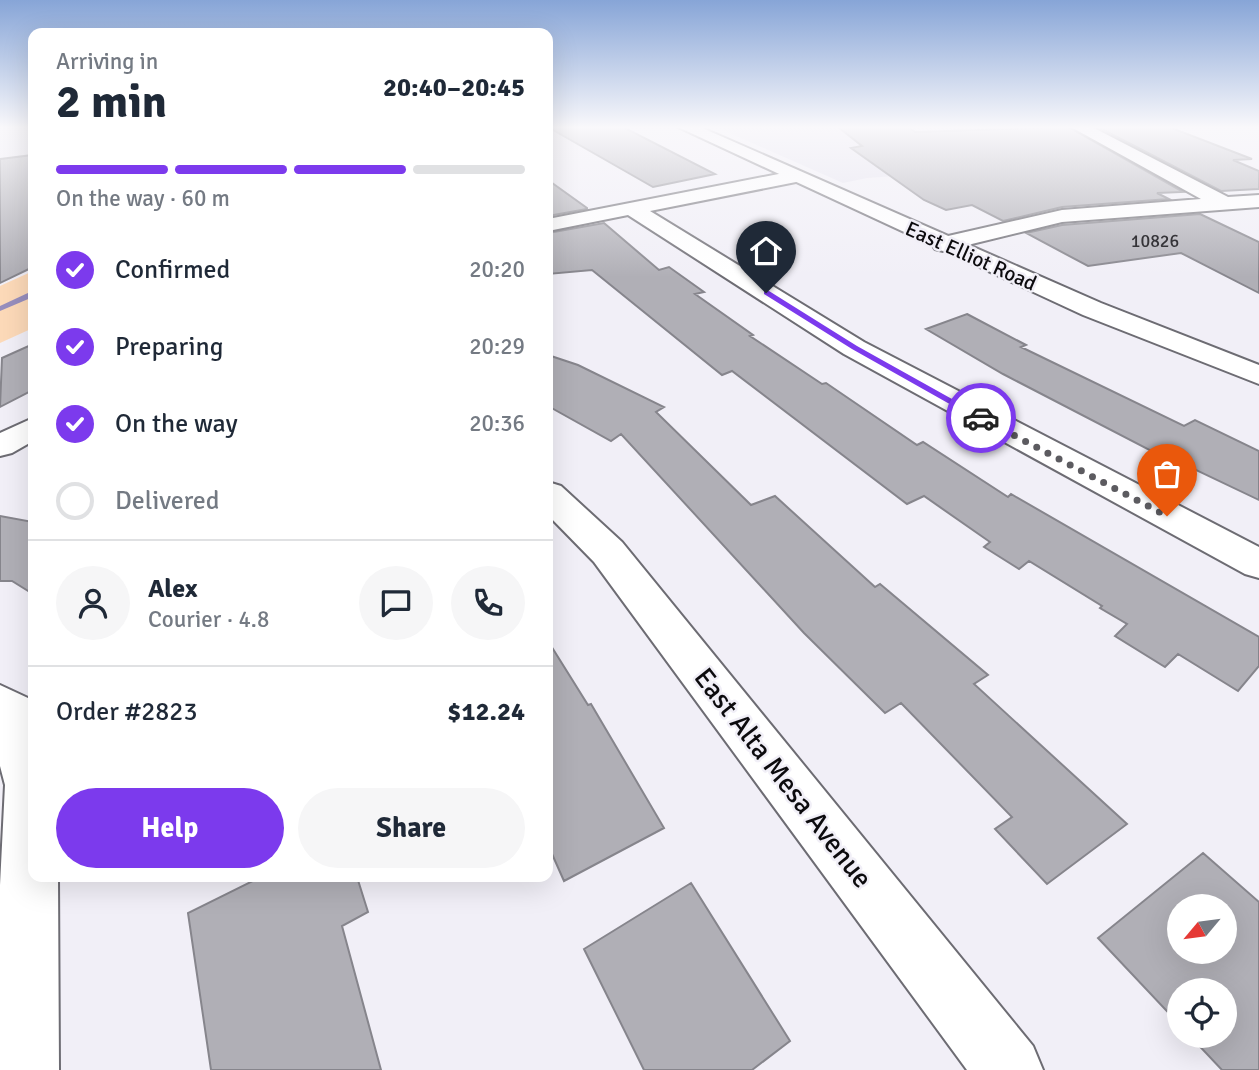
<!DOCTYPE html>
<html lang="en">
<head>
<meta charset="utf-8">
<style>
	body { margin:0; font-family:Signika,sans-serif; background:#f6f6f7; color:#1f2937; height:100vh; display:flex; flex-direction:column; font-size:26px; white-space:nowrap }
	* { box-sizing:border-box; margin:0 }
	p { font-size:23px; color:#747a83 }
	.icon { flex:none; width:38px; height:38px; fill:none; stroke:currentColor; stroke-width:2; stroke-linecap:round; stroke-linejoin:round }
	.map { position:relative; flex:1; overflow:hidden }
	.side { position:absolute; left:28px; top:28px; width:525px; height:854px; display:flex; flex-direction:column; background:#fff; border-radius:14px; box-shadow:0 7px 28px #0002 }
	.side>* { flex:none }
	.needle { width:46px; rotate:241deg }
	.buttons { position:absolute; left:1167px; top:894px; display:grid; gap:14px }
	.buttons a { display:grid; place-items:center; width:70px; height:70px; border-radius:50%; background:#fff; box-shadow:0 7px 28px #0002; font-size:35px }
	.pin { position:absolute; display:grid; place-items:center; width:60px; height:60px; color:#fff; margin:-72px -30px; border-radius:50% 50% 50% 0; rotate:-45deg; box-shadow:0 0 7px #0007 }
	.pin .icon { rotate:45deg }
	.courier { position:absolute; display:grid; place-items:center; width:70px; height:70px; margin:-35px; border:5px solid #7c3aed; border-radius:50%; background:#fff; color:#222; box-shadow:0 2px 9px #0007 }
	.overview em { font-style:normal; font-weight:700 }
	.overview div { display:flex; flex-direction:column-reverse }
	.overview { display:flex; align-items:center; justify-content:space-between; height:119px; padding:0 28px }
	h1 { font-size:46px; font-weight:700; line-height:52px }
	.bar { display:grid; grid-template-columns:repeat(4,1fr); gap:10px 7px; align-content:center; height:84px; padding:0 28px }
	.bar i { height:9px; border-radius:5px; background:#e0e1e3 }
	.bar .active { background:#7c3aed }
	.bar p { grid-column:span 4 }
	.line { display:flex; align-items:center; gap:18px; padding:0 28px; border-top:2px solid #e0e1e3 }
	.line div { flex:1 }
	.round { display:grid; place-items:center; flex:none; width:74px; height:74px; border-radius:37px; background:#f6f6f7 }
	ol { padding:0 28px; list-style:none }
	li { display:flex; align-items:center; gap:21px; height:77px }
	li p { margin-inline-start:auto }
	li .icon { padding:7px; border-radius:50%; background:#7c3aed; color:#fff; stroke-width:4 }
	li:last-child { color:#747a83 }
	li i { width:38px; height:38px; border:4px solid #e0e1e3; border-radius:50% }
	.primary-button { display:flex; gap:14px; margin-top:auto; padding:14px 28px }
	.primary-button a { flex:1; height:80px; border-radius:42px; background:#7c3aed; color:#fff; font-size:28px; font-weight:700; line-height:80px; text-align:center }
	.primary-button a+a { background:#f6f6f7; color:#1f2937 }
	.map>svg:first-child { display:block }
</style>
</head>
<body>
<div class="map">
<svg width="1259" height="1070" viewBox="0 0 1259 1070">
	<rect width="100%" height="100%" fill="#f1eff7"/>
	<path fill="#e3e1ee" d="M 716,127 L 969,127 L 1034,166 L 867,178 L 843,183 Z"/>
	<path fill="#fcd9b8" d="M 33,271 L 33,328 L 0,343 L 0,286 Z"/>
	<g fill="none" stroke-linecap="round" stroke-linejoin="round">
		<path fill="#978ebd" fill-rule="evenodd" d="M 30,292 L 33,292 L 33,297 L 0,311 L 0,306 Z"/>
	</g>
	<path fill="#b0afb6" stroke="#86858c" stroke-width="2" fill-rule="evenodd" d="M 548,127 L 623,127 L 715,174 L 653,187 Z
		M 838,127 L 908,127 L 915,132 L 1068,127 L 1183,192 L 1157,193 L 1169,199 L 1062,207 L 1003,221 L 972,205 L 946,210 L 924,200 L 851,148 L 862,146 Z
		M 1098,127 L 1169,127 L 1252,159 L 1233,160 L 1259,171 L 1259,189 L 1221,191 Z
		M 33,155 L 33,267 L 0,283 L 0,159 Z
		M 548,180 L 587,208 L 587,209 L 548,216 Z
		M 1200,214 L 1259,242 L 1259,293 L 1181,253 L 1088,266 L 1026,233 L 1062,225 Z
		M 604,223 L 659,270 L 669,267 L 704,292 L 695,294 L 753,335 L 750,336 L 822,384 L 826,383 L 917,445 L 923,442 L 1008,497 L 1011,494 L 1259,637 L 1259,666 L 1238,691 L 1178,654 L 1165,667 L 1115,636 L 1127,624 L 1100,608 L 1102,606 L 1029,561 L 1019,569 L 984,547 L 990,542 L 924,496 L 907,504 L 732,371 L 722,375 L 592,270 L 548,274 L 548,233 Z
		M 967,314 L 1026,345 L 1021,347 L 1184,426 L 1195,420 L 1259,451 L 1259,500 L 1190,467 L 1186,469 L 1003,374 L 926,329 Z
		M 33,344 L 33,390 L 0,407 L 2,358 Z
		M 548,355 L 578,365 L 664,407 L 656,412 L 751,505 L 775,496 L 875,587 L 880,584 L 988,675 L 974,684 L 1127,824 L 1047,884 L 995,829 L 1012,817 L 901,703 L 885,713 L 804,633 L 621,434 L 611,441 L 548,406 Z
		M 0,516 L 33,522 L 33,594 L 12,581 L 0,581 Z
		M 548,641 L 588,705 L 591,704 L 664,828 L 564,881 L 548,845 Z
		M 1203,853 L 1259,902 L 1259,1070 L 1222,1070 L 1190,1036 L 1225,1036 L 1225,990 L 1180,990 L 1180,1025 L 1098,938 ZM 1180,906 L 1225,906 L 1225,952 L 1180,952 Z
		M 261,877 L 357,877 L 368,912 L 342,926 L 381,1070 L 211,1070 L 188,913 Z
		M 691,883 L 790,1041 L 752,1070 L 644,1070 L 584,949 Z"/>
	<g fill="none" stroke-linecap="round" stroke-linejoin="round">
		<defs>
			<path id="street" d="M 1071,127 L 1092,127 L 1228,197 L 1259,195 L 1259,207 L 1062,222 L 943,251 L 935,249 L 932,244 L 935,239 L 1062,210 L 1201,199 Z
				M 794,171 L 801,173 L 803,177 L 801,181 L 650,211 L 864,342 L 1259,547 L 1259,578 L 1245,574 L 844,354 L 628,215 L 548,231 L 548,219 Z
				M 33,418 L 33,441 L 12,453 L 0,456 L 0,433 Z
				M 548,482 L 561,486 L 622,542 L 1033,1046 L 1043,1070 L 967,1070 L 594,562 L 548,515 Z
				M 0,685 L 28,698 L 33,709 L 33,877 L 58,877 L 59,1070 L 0,1070 L 0,885 L 5,785 L 0,766 Z"/>
			<path id="secondary" d="M 678,127 L 700,127 L 1101,303 L 1259,365 L 1259,384 L 1083,315 Z"/>
		</defs>
		<use href="#street" stroke="#6d6c73" stroke-width="4"/>
		<use href="#secondary" stroke="#6d6c73" stroke-width="4"/>
		<use href="#street" fill="#fff" fill-rule="evenodd"/>
		<use href="#secondary" fill="#fff" fill-rule="evenodd"/>
	</g>
	<linearGradient id="sky" x2="0" y2="1"><stop stop-color="#87a5d7"/><stop offset="0.46" stop-color="#f9f8fb"/><stop offset="1" stop-color="#f9f8fb" stop-opacity="0"/></linearGradient>
	<rect width="1259" height="277" fill="url(#sky)"/>
	<path fill="#7c3aed" d="M 764,291 L 769,291 L 857,346 L 986,418 L 978,420 L 852,349 L 764,294 Z"/>
	<g fill="none" stroke-linecap="round" stroke-linejoin="round">
		<path stroke="#5c5b60" stroke-width="7" stroke-dasharray="0 12.6" d="M 981,418 L 1167,516"/>
	</g>
	<g text-anchor="middle" dominant-baseline="central" stroke-width="5" stroke-linejoin="round" paint-order="stroke">
		<g font-size="18" fill="#353438">
			<text x="1155" y="241">10826</text>
		</g>
		<g font-size="21" fill="#0c0b0e" stroke="#f1eff7">
			<text transform="translate(971 256) rotate(24)">East Elliot Road</text>
		</g>
		<g font-size="28" fill="#0c0b0e" stroke="#f1eff7">
			<text transform="translate(783 778) rotate(52)">East Alta Mesa Avenue</text>
		</g>
	</g>
</svg>
<div class="buttons">
<a><svg class="needle" viewBox="-14 -14 28 28"><path d="M0-13l5 13h-10z" fill="#e53935"/><path d="M0 13l5-13h-10z" fill="#747a83"/></svg></a>
<a><svg class="icon" aria-label="locate" viewBox="0 0 24 24"><circle cx="12" cy="12" r="6"/><path d="M12 2v4M12 18v4M2 12h4M18 12h4"/></svg></a>
</div>
<div class="pin" style="left:1167px;top:516px;background:#ea580c"><svg class="icon" aria-label="bag" viewBox="0 0 24 24"><path d="M5 8h14l-1 12H6zM9 8a3 3 0 0 1 6 0"/></svg></div>
<div class="pin" style="left:766px;top:293px;background:#1f2937"><svg class="icon" aria-label="home" viewBox="0 0 24 24"><path d="M3 11l9-7 9 7M6 9v11h12V9"/></svg></div>
<div class="courier" style="left:981px;top:418px"><svg class="icon" aria-label="car" viewBox="0 0 24 24"><path d="M5 17H2v-5l4-1 3-4h7l3 4 3 1v5h-3M9 17h6M6 11h13"/><circle cx="7" cy="17" r="2"/><circle cx="17" cy="17" r="2"/></svg></div>
<section class="side">
<div class="overview"><div><h1>2 min</h1><p>Arriving in</p></div><em>20:40–20:45</em></div>
<div class="bar"><i class="active"></i><i class="active"></i><i class="active"></i><i></i><p>On the way · 60 m</p></div>
<ol>
<li><svg class="icon" aria-label="check" viewBox="0 0 24 24"><path d="M5 12l5 5 9-10"/></svg>Confirmed<p>20:20</p></li>
<li><svg class="icon" aria-label="check" viewBox="0 0 24 24"><path d="M5 12l5 5 9-10"/></svg>Preparing<p>20:29</p></li>
<li><svg class="icon" aria-label="check" viewBox="0 0 24 24"><path d="M5 12l5 5 9-10"/></svg>On the way<p>20:36</p></li>
<li><i></i>Delivered</li>
</ol>
<div class="line" style="height:126px"><a class="round"><svg class="icon" aria-label="person" viewBox="0 0 24 24"><circle cx="12" cy="8" r="4"/><path d="M4 21q1-7 8-7t8 7"/></svg></a><div><b>Alex</b><p>Courier · 4.8</p></div><a class="round"><svg class="icon" aria-label="chat" viewBox="0 0 24 24"><path d="M4 5h16v11H9l-5 4z"/></svg></a><a class="round"><svg class="icon" aria-label="phone" viewBox="0 0 24 24"><path d="M5 4h4l2 5-3 2q2 4 5 5l2-3 5 2v4C11 20 4 13 5 4z"/></svg></a></div>
<div class="line" style="height:91px"><div>Order #2823</div><b>$12.24</b></div>
<div class="primary-button"><a>Help</a><a>Share</a></div>
</section>
</div>
</body>
</html>
